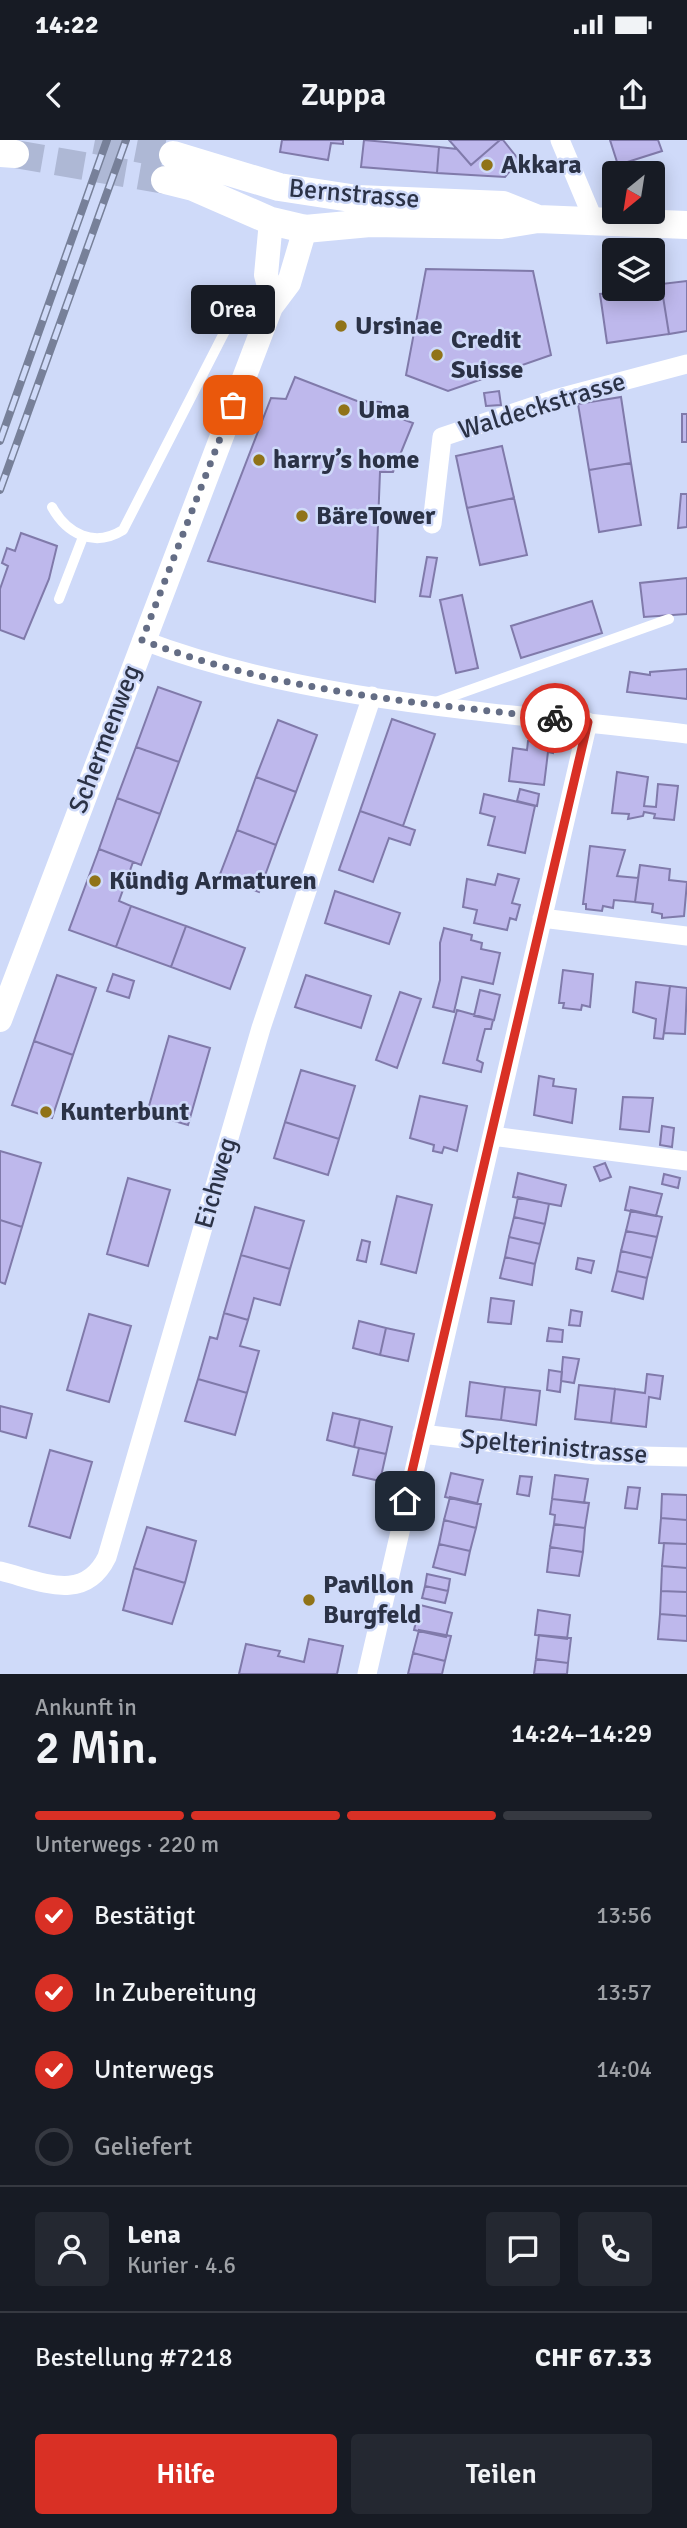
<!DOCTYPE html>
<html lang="de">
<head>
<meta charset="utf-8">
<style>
	body { margin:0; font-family:Signika,sans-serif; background:#242831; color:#f1f3f6; height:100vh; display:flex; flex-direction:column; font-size:26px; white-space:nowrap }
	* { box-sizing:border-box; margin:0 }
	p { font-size:23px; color:#9ea1a6 }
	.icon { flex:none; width:38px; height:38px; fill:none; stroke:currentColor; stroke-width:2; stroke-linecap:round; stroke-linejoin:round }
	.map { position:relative; height:1534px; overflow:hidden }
	.side { display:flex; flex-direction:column; background:#171b24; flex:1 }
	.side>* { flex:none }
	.needle { width:46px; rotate:210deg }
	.buttons { position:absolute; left:602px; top:21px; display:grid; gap:14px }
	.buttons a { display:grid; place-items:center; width:63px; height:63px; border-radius:7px; background:#171b24; box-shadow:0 4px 18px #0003; font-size:35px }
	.pin { position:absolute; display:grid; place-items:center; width:60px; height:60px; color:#fff; margin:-30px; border-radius:14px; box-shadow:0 4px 10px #0006 }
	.courier { position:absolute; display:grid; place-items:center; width:70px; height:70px; margin:-35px; border:5px solid #d93025; border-radius:50%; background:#fff; color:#222; box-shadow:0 2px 9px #0007 }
	.bubble { position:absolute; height:49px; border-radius:7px; background:#171b24; box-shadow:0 4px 18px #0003; font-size:23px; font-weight:600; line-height:49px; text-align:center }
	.headline em { font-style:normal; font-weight:600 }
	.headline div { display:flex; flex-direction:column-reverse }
	.headline { display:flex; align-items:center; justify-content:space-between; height:119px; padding:0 35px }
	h1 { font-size:46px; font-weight:600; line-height:52px }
	.bar { display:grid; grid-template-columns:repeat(4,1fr); gap:10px 7px; align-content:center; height:84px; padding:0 35px }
	.bar i { height:9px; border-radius:5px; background:#363941 }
	.bar .active { background:#d93025 }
	.bar p { grid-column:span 4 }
	.line { display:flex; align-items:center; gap:18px; padding:0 35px; border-top:2px solid #363941 }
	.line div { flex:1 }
	.round { display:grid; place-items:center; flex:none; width:74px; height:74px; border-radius:7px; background:#242831 }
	ol { padding:0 35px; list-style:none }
	li { display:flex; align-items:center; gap:21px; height:77px }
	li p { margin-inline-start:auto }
	li .icon { padding:7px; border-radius:50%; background:#d93025; color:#fff; stroke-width:4 }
	li:last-child { color:#9ea1a6 }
	li i { width:38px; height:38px; border:4px solid #363941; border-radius:50% }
	.action { display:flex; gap:14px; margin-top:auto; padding:14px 35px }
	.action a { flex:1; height:80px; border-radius:7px; background:#d93025; color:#fff; font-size:28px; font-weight:600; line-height:80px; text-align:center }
	.action a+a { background:#242831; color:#f1f3f6 }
	.status { display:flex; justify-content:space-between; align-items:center; height:49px; padding:0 35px; background:#171b24; direction:ltr }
	.status svg { height:19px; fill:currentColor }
	header { display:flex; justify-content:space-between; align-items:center; height:91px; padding:0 35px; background:#171b24; font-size:32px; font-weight:600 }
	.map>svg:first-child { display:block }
</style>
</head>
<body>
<div class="status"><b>14:22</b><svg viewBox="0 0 49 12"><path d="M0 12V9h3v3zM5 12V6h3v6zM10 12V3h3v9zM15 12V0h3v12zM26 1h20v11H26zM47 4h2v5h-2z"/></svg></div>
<header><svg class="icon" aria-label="back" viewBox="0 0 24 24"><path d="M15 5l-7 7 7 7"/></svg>Zuppa<svg class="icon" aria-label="share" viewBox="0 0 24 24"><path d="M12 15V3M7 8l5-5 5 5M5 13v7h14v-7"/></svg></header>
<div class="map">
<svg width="687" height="1534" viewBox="0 0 687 1534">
	<rect width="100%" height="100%" fill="#cfdaf9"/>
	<path fill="#beb8ec" stroke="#807aaa" stroke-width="2" d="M 282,0 L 343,0 L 343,4 L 331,3 L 328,20 L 280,12 Z
		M 364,0 L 439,7 L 437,33 L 361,27 Z
		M 449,0 L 500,0 L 471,25 Z
		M 500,0 L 503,0 L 519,20 L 505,37 L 437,33 L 439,7 L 457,9 L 471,25 Z
		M 610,0 L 658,0 L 662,11 L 618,25 Z
		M 426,129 L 533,131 L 551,215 L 448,251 L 406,235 Z
		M 687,141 L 687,191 L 669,194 L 661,144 Z
		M 661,144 L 669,194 L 607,203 L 600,154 L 653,149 L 653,146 Z
		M 295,237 L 357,261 L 381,262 L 381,271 L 413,283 L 393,332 L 380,332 L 375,462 L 208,421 L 271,258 L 286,259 Z
		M 499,251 L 501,265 L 486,266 L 484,253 Z
		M 621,257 L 631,323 L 589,330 L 578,264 Z
		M 682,274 L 687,274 L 687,302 L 682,302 Z
		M 502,306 L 514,358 L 467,368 L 456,316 Z
		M 631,323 L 641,385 L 599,392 L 589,330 Z
		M 681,354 L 687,354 L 687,387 L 678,388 Z
		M 514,358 L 527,415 L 480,425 L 467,368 Z
		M 21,393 L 57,406 L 49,439 L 24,499 L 0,490 L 0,449 L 8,426 L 2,423 L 7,408 L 15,411 Z
		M 427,417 L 437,418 L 430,457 L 420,456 Z
		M 687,438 L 687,474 L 644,477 L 640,443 Z
		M 462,455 L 478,528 L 456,533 L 440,460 Z
		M 592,461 L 602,493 L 521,518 L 511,486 Z
		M 687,529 L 687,559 L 627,552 L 630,532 L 650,535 L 650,532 Z
		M 158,547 L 201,562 L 179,622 L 136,607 Z
		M 392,579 L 435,594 L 403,686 L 360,671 Z
		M 278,580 L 317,595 L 296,652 L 256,637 Z
		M 528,601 L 554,604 L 553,613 L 548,612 L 544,645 L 509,641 L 513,608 L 527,610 Z
		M 136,607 L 179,622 L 160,674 L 117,658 Z
		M 617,632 L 648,637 L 644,666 L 656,667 L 658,644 L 678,646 L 674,680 L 654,678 L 655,674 L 644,672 L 643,676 L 628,679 L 629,674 L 612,673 Z
		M 256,637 L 296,652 L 276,705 L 237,690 Z
		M 520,649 L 539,654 L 537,666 L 517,661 Z
		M 484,654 L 535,666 L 525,713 L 488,705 L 495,677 L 480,673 Z
		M 117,658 L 160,674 L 141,725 L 99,709 Z
		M 360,671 L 415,690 L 410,705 L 389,698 L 373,742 L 339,730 Z
		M 237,690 L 276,705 L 259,752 L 219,737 Z
		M 590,706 L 625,710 L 617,736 L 638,738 L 640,725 L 635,762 L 614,760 L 613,768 L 603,766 L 602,771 L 586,769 L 586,764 L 583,764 Z
		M 99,709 L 133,722 L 119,761 L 131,766 L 116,807 L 69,790 Z
		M 640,725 L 670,729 L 669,740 L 687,742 L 684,776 L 662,778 L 662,774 L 652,772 L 653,764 L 635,762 Z
		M 498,734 L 519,739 L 512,763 L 520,765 L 516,780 L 510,778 L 507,790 L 474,783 L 477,770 L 463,767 L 467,739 L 495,745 Z
		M 335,751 L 400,773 L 389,804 L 325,783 Z
		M 131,766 L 186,786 L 171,827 L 116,807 Z
		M 186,786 L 245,808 L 230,849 L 171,827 Z
		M 444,788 L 472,795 L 471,800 L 482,803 L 481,809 L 500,813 L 493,844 L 462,837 L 454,872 L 433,867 L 440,840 L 440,803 Z
		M 563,830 L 593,834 L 590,867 L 582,865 L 581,870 L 563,868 L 564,863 L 559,863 Z
		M 113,834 L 134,841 L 129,858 L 107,851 Z
		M 57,835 L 96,848 L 73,915 L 34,901 Z
		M 306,835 L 371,856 L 361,888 L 295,867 Z
		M 636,842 L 670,846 L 663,899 L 654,898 L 656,879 L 633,872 Z
		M 670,846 L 687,848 L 685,894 L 664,893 Z
		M 480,850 L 500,855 L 494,880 L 474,876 Z
		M 400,852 L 421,859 L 397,928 L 376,920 Z
		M 457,870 L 493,880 L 491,889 L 485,889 L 477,920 L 483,923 L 481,932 L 443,923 Z
		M 169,896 L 210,908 L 188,985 L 147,973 Z
		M 34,901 L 73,915 L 52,978 L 12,965 Z
		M 301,930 L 355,946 L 339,999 L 285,982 Z
		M 539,936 L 554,939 L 553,946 L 576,949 L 572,983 L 534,975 Z
		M 420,956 L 467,966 L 457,1011 L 444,1007 L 442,1013 L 433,1011 L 434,1005 L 410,998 Z
		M 623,957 L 653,958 L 649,992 L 620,989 Z
		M 285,982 L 339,999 L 328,1035 L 274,1018 Z
		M 662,986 L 674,988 L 672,1007 L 660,1005 Z
		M 0,1011 L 41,1023 L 22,1087 L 0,1080 Z
		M 605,1023 L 611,1037 L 600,1041 L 594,1027 Z
		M 518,1033 L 566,1045 L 561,1066 L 513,1057 Z
		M 664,1034 L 680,1038 L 678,1048 L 662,1044 Z
		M 128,1038 L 170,1050 L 148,1126 L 107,1114 Z
		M 630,1047 L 662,1054 L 656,1076 L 625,1070 Z
		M 397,1056 L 432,1065 L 416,1133 L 381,1124 Z
		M 518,1057 L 549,1064 L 545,1084 L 514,1077 Z
		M 255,1067 L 304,1081 L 290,1129 L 241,1115 Z
		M 631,1070 L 662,1077 L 657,1097 L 626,1091 Z
		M 514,1077 L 545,1084 L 540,1104 L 509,1097 Z
		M 0,1080 L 22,1087 L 5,1144 L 0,1142 Z
		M 626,1091 L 657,1097 L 652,1118 L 621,1111 Z
		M 509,1097 L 540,1104 L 535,1124 L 505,1117 Z
		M 362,1100 L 370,1102 L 366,1122 L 357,1120 Z
		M 621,1111 L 652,1118 L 647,1138 L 617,1131 Z
		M 241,1115 L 290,1129 L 280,1165 L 254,1158 L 248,1180 L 224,1173 Z
		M 505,1117 L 535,1124 L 532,1145 L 500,1138 Z
		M 578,1118 L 594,1121 L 591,1133 L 576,1129 Z
		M 617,1131 L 647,1138 L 643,1159 L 612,1151 Z
		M 491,1158 L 514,1161 L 511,1184 L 488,1182 Z
		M 571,1170 L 582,1172 L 580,1186 L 569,1185 Z
		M 224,1173 L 248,1180 L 240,1206 L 259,1211 L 247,1253 L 198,1239 L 210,1197 L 217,1199 Z
		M 89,1174 L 131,1186 L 109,1262 L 67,1250 Z
		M 359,1181 L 386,1188 L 380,1215 L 353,1208 Z
		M 386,1188 L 414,1194 L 408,1221 L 380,1215 Z
		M 549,1188 L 563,1190 L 562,1202 L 547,1201 Z
		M 563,1217 L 579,1219 L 574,1243 L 561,1241 Z
		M 549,1230 L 562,1232 L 560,1252 L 547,1250 Z
		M 647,1234 L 663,1236 L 660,1259 L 649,1257 L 646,1287 L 611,1283 L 615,1249 L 645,1253 Z
		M 198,1239 L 247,1253 L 235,1295 L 185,1281 Z
		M 470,1242 L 505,1247 L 501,1280 L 466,1276 Z
		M 579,1245 L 615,1249 L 611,1283 L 575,1279 Z
		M 505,1247 L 540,1251 L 536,1285 L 501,1280 Z
		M 0,1266 L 32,1274 L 26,1298 L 0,1291 Z
		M 333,1273 L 360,1279 L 354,1307 L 327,1300 Z
		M 360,1279 L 392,1287 L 386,1314 L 354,1307 Z
		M 359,1308 L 386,1314 L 380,1341 L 353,1335 Z
		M 50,1310 L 92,1322 L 70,1398 L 29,1386 Z
		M 451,1333 L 483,1340 L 477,1364 L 445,1357 Z
		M 555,1335 L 588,1339 L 584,1363 L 552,1359 Z
		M 520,1336 L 532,1337 L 529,1356 L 517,1354 Z
		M 628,1347 L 640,1348 L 637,1369 L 625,1368 Z
		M 662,1354 L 687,1355 L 687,1380 L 661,1378 Z
		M 450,1357 L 481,1364 L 476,1388 L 444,1380 Z
		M 552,1359 L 589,1363 L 585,1388 L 554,1384 L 555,1375 L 550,1374 Z
		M 661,1378 L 687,1380 L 687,1404 L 659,1403 Z
		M 444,1380 L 476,1388 L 470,1411 L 439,1404 Z
		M 554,1384 L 585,1388 L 583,1412 L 550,1407 Z
		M 147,1387 L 196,1401 L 185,1443 L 134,1428 Z
		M 664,1403 L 687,1404 L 687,1428 L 662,1426 Z
		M 439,1404 L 470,1411 L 465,1435 L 433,1427 Z
		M 550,1407 L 583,1412 L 579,1436 L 547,1432 Z
		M 662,1426 L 687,1428 L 687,1452 L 661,1451 Z
		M 134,1428 L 185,1443 L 172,1484 L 123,1470 Z
		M 427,1434 L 450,1439 L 448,1451 L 425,1446 Z
		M 425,1446 L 448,1451 L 445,1463 L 422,1458 Z
		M 661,1451 L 687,1452 L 687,1476 L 660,1474 Z
		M 420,1465 L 452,1473 L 446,1497 L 414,1490 Z
		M 538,1470 L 570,1475 L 567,1499 L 535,1495 Z
		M 660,1474 L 687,1476 L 687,1501 L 658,1499 Z
		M 419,1490 L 451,1496 L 445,1521 L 413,1513 Z
		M 539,1495 L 571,1498 L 568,1523 L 536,1519 Z
		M 309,1499 L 343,1506 L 337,1534 L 239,1534 L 246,1504 L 280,1511 L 278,1516 L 304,1522 Z
		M 413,1513 L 445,1521 L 442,1534 L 408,1534 Z
		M 536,1519 L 568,1523 L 567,1534 L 534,1534 Z"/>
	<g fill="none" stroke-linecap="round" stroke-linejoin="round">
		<path stroke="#aeb8d5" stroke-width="28" stroke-dasharray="28 14" stroke-linecap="butt" d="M 95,0 L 173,15
			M 15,14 L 165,40"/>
		<path stroke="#fff" stroke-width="10" d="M 52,367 C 67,394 94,408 123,390 L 225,191 C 238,174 251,164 272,161
			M 59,459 L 83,397
			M 436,562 L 669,479"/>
		<path stroke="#fff" stroke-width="19" d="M 560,0 L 594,81
			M 432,384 L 442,297 L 555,259 L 687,224
			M 142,500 C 307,563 512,573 687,594
			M 542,778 L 687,796
			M 492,996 L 687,1021
			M 422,1294 L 596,1315 L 687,1317
			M 0,1431 C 41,1441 84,1464 107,1417 L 261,888 L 372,556
			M 367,1534 L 588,582"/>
		<path stroke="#fff" stroke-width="24" d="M 271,81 L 266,135 L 273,161
			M 0,880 L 271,167 L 289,143 L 305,89"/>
		<path stroke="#fff" stroke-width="28" d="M 0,13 L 15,14
			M 173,15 L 279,47 L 357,59 L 503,65 L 538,79
			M 165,40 L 193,47 L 271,81 L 305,89 L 370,83 L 501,85 L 538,79 L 687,85"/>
		<defs>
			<path id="rail" d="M 0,301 L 107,0
				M 0,350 L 126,0"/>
		</defs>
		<use href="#rail" stroke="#778099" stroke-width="8"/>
		<use href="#rail" stroke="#cfdaf9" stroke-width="5" stroke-dasharray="16" stroke-linecap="butt"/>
	</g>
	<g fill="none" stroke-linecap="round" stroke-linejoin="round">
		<path stroke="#646d85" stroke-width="7" stroke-dasharray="0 12.6" d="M 233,265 L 142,500 C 273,551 417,563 555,578"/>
		<path stroke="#d93025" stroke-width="9" d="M 405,1361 L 588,582 L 555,578"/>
	</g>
	<g fill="#907318" stroke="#cfdaf9" stroke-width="2.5">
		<circle cx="487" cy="25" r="7"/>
		<circle cx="341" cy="186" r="7"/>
		<circle cx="437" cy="215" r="7"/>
		<circle cx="344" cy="270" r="7"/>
		<circle cx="259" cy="320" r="7"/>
		<circle cx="302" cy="376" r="7"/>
		<circle cx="95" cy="741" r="7"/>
		<circle cx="46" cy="972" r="7"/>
		<circle cx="309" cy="1460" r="7"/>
	</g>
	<g text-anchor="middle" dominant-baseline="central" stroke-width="5" stroke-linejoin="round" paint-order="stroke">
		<g font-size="26" font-weight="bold" fill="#2b3246" stroke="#cfdaf9" text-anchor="start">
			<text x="501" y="25">Akkara</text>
			<text x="355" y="186">Ursinae</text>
			<text x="451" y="200">Credit<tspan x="451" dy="30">Suisse</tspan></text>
			<text x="358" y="270">Uma</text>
			<text x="273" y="320">harry’s home</text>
			<text x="316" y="376">BäreTower</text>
			<text x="109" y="741">Kündig Armaturen</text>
			<text x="60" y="972">Kunterbunt</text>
			<text x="323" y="1445">Pavillon<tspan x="323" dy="30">Burgfeld</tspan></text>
		</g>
		<g font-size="26" fill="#2b3246" stroke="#cfdaf9">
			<text transform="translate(354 54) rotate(5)">Bernstrasse</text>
			<text transform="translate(542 266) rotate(-17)">Waldeckstrasse</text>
			<text transform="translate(105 599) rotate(-69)">Schermenweg</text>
			<text transform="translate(216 1043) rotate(-74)">Eichweg</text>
			<text transform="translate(554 1307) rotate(5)">Spelterinistrasse</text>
		</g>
	</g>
</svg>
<div class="buttons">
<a><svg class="needle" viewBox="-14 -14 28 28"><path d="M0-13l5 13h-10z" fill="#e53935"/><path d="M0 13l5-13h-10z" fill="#9ea1a6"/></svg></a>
<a><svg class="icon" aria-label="layers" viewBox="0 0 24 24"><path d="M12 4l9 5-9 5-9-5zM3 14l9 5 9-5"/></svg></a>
</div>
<div class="pin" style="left:233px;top:265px;background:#ea580c"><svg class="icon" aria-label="bag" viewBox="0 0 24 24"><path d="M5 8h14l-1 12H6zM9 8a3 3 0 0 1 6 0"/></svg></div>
<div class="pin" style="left:405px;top:1361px;background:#1f2937"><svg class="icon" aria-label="home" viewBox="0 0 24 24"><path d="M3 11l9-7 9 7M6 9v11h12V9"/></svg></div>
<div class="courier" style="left:555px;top:578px"><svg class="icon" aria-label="bike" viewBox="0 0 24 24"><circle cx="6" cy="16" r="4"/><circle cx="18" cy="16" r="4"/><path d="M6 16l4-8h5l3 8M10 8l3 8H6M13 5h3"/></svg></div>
<div class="bubble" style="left:191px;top:145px;width:84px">Orea</div>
</div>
<section class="side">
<div class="headline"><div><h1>2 Min.</h1><p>Ankunft in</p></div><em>14:24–14:29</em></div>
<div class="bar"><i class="active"></i><i class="active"></i><i class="active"></i><i></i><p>Unterwegs · 220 m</p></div>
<ol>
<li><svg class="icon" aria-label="check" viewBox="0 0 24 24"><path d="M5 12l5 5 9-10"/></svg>Bestätigt<p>13:56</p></li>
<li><svg class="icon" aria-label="check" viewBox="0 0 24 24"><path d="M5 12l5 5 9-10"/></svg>In Zubereitung<p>13:57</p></li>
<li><svg class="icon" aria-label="check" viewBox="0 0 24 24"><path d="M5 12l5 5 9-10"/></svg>Unterwegs<p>14:04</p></li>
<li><i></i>Geliefert</li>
</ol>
<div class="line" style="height:126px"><a class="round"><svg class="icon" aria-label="person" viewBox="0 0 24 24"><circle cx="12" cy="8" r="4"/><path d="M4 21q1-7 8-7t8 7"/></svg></a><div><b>Lena</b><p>Kurier · 4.6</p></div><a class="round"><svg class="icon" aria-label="chat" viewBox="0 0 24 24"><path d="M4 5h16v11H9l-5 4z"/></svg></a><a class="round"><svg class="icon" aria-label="phone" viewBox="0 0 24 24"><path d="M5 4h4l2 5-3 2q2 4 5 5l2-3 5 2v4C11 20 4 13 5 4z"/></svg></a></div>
<div class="line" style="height:91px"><div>Bestellung #7218</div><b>CHF 67.33</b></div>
<div class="action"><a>Hilfe</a><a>Teilen</a></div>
</section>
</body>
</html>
